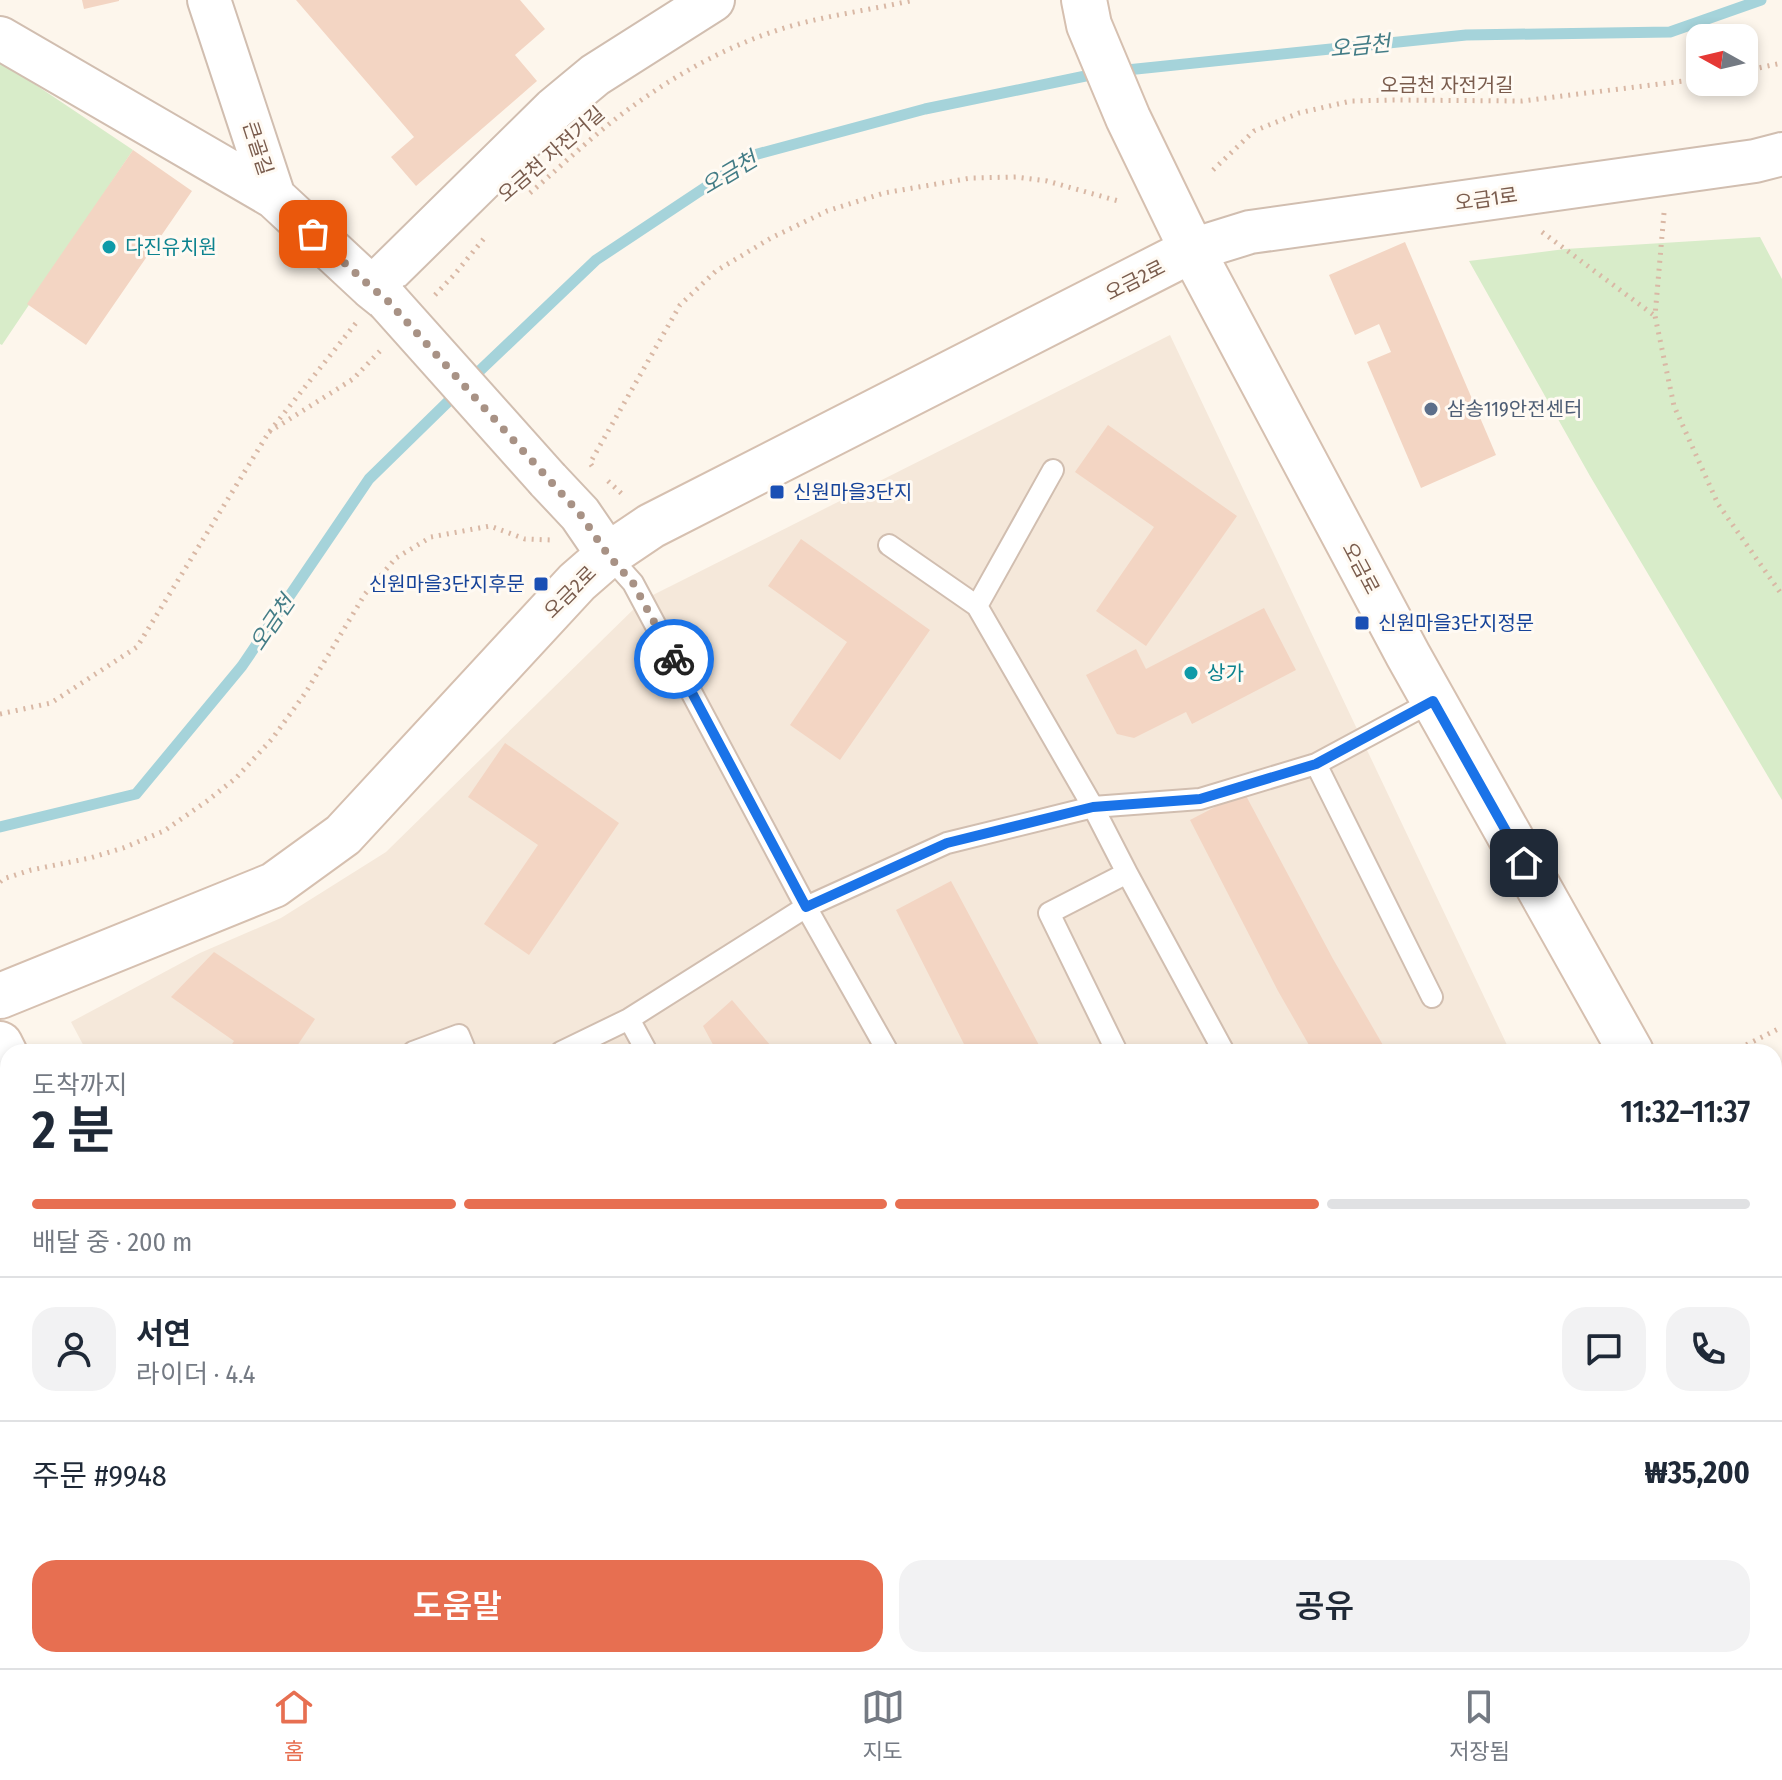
<!DOCTYPE html>
<html lang="ko">
<head>
<meta charset="utf-8">
<style>
	body { margin:0; font-family:"Fira Sans Condensed","Noto Sans KR",sans-serif; background:#f2f2f3; color:#1f2937; height:100vh; display:flex; flex-direction:column; font-size:30px; white-space:nowrap }
	* { box-sizing:border-box; margin:0 }
	p { font-size:26px; color:#747a83 }
	.icon { flex:none; width:44px; height:44px; fill:none; stroke:currentColor; stroke-width:2; stroke-linecap:round; stroke-linejoin:round }
	.map { position:relative; flex:1; overflow:hidden }
	.details { position:absolute; left:0px; top:1044px; width:1782px; height:624px; display:flex; flex-direction:column; background:#fff; border-radius:24px 24px 0 0; box-shadow:0 4px 12px #0003 }
	.details>* { flex:none }
	.needle { width:52px; rotate:278deg }
	.buttons { position:absolute; left:1686px; top:24px; display:grid; gap:16px }
	.buttons a { display:grid; place-items:center; width:72px; height:72px; border-radius:16px; background:#fff; box-shadow:0 4px 12px #0003; font-size:40px }
	.pin { position:absolute; display:grid; place-items:center; width:68px; height:68px; color:#fff; margin:-34px; border-radius:16px; box-shadow:0 4px 12px #0006 }
	.courier { position:absolute; display:grid; place-items:center; width:80px; height:80px; margin:-40px; border:6px solid #1a73e8; border-radius:50%; background:#fff; color:#222; box-shadow:0 2px 10px #0007 }
	.head em { font-style:normal; font-weight:600 }
	.head div { display:flex; flex-direction:column-reverse }
	.head { display:flex; align-items:center; justify-content:space-between; height:136px; padding:0 32px }
	h1 { font-size:52px; font-weight:600; line-height:60px }
	.bar { display:grid; grid-template-columns:repeat(4,1fr); gap:12px 8px; align-content:center; height:96px; padding:0 32px }
	.bar i { height:10px; border-radius:6px; background:#e0e1e3 }
	.bar .current { background:#e76f51 }
	.bar p { grid-column:span 4 }
	.line { display:flex; align-items:center; gap:20px; padding:0 32px; border-top:2px solid #e0e1e3 }
	.line div { flex:1 }
	.round { display:grid; place-items:center; flex:none; width:84px; height:84px; border-radius:24px; background:#f2f2f3 }
	.cta { display:flex; gap:16px; margin-top:auto; padding:16px 32px }
	.cta a { flex:1; height:92px; border-radius:24px; background:#e76f51; color:#fff; font-size:32px; font-weight:600; line-height:92px; text-align:center }
	.cta a+a { background:#f2f2f3; color:#1f2937 }
	.tab-bar { display:flex; justify-content:space-around; align-items:center; height:112px; border-top:2px solid #e0e1e3; background:#fff; font-size:22px; color:#747a83 }
	.tab-bar a { display:grid; justify-items:center; gap:4px }
	.tab-bar .current { color:#e76f51 }
	.map>svg:first-child { display:block }
</style>
</head>
<body>
<div class="map">
<svg width="1782" height="1668" viewBox="0 0 1782 1668">
	<rect width="100%" height="100%" fill="#fdf6ec"/>
	<path fill="#f5e8da" d="M 1170,335 L 1507,1045 L 1493,1052 L 87,1052 L 71,1022 L 200,953 L 281,918 L 386,852 L 643,600 Z
		M 0,1261 L 8,1277 L 8,1660 L 199,1660 L 203,1668 L 0,1668 Z"/>
	<path fill="#d8ecc9" d="M 0,61 L 133,150 L 2,345 L 0,344 Z
		M 1760,237 L 1782,279 L 1782,800 L 1590,476 L 1469,261 L 1565,249 Z"/>
	<g fill="none" stroke-linecap="round" stroke-linejoin="round">
		<path stroke="#a5d3da" stroke-width="11" d="M 1117,71 L 1466,35 L 1670,32 L 1761,0
			M 470,380 L 596,260 L 754,155 L 925,109 L 1100,73
			M 0,827 L 136,794 L 242,666 L 369,479 L 458,392"/>
	</g>
	<path fill="#f3d5c3" d="M 82,0 L 119,0 L 119,1 L 84,9 Z
		M 296,0 L 520,0 L 545,29 L 515,55 L 537,81 L 416,186 L 391,157 L 414,137 Z
		M 133,150 L 192,191 L 86,345 L 27,304 Z
		M 1405,242 L 1496,455 L 1421,488 L 1367,362 L 1391,352 L 1379,324 L 1355,335 L 1329,275 Z
		M 1108,425 L 1237,516 L 1146,646 L 1096,611 L 1154,527 L 1075,472 Z
		M 801,539 L 930,630 L 840,760 L 790,725 L 847,642 L 768,586 Z
		M 1264,608 L 1296,670 L 1192,724 L 1186,712 L 1134,738 L 1117,734 L 1086,675 L 1136,649 L 1146,669 Z
		M 505,743 L 619,823 L 529,955 L 484,924 L 538,845 L 468,797 Z
		M 1244,792 L 1333,959 L 1387,1052 L 1313,1052 L 1278,991 L 1190,820 Z
		M 951,881 L 1040,1047 L 1043,1052 L 968,1052 L 896,910 Z
		M 214,952 L 315,1019 L 293,1052 L 227,1052 L 234,1041 L 171,997 Z
		M 732,1000 L 776,1052 L 717,1052 L 703,1026 Z
		M 1774,1479 L 1782,1495 L 1782,1507 L 1774,1511 Z
		M 78,1660 L 149,1660 L 153,1668 L 82,1668 Z
		M 1180,1660 L 1368,1660 L 1371,1668 L 1164,1668 Z"/>
	<g fill="none" stroke-linecap="round" stroke-linejoin="round">
		<defs>
			<path id="lane" d="M 889,545 L 977,606 L 1093,807 L 1127,873 L 1224,1052
				M 608,555 L 633,583 L 806,907 L 888,1052
				M 977,606 L 1053,470
				M 1316,764 L 1432,997
				M 629,1019 L 647,1052
				M 413,1052 L 459,1035 L 466,1052
				M 561,1052 L 629,1019 L 806,907 L 947,843 L 1093,807 L 1200,799 L 1316,764 L 1433,701
				M 1117,1052 L 1049,913 L 1127,873
				M 0,1411 L 8,1407
				M 0,1484 L 8,1480"/>
			<path id="street" d="M 209,0 L 274,197 L 372,288 L 387,300
				M 0,38 L 274,197
				M 1192,250 L 1250,232 L 1755,161 L 1782,154
				M 372,288 L 554,109 L 595,75 L 713,0
				M 548,480 L 580,514 L 608,555"/>
			<path id="secondary" d="M 1084,0 L 1089,25 L 1128,118 L 1192,250 L 1408,655 L 1631,1052
				M 0,996 L 274,885 L 343,835 L 577,582 L 608,555 L 651,526 L 1192,250
				M 0,1044 L 8,1060
				M 1774,1336 L 1782,1351
				M 313,1660 L 317,1668"/>
			<path id="primary" d="M 1774,1132 L 1782,1128
				M 1774,1209 L 1782,1206
				M 1774,1265 L 1782,1261
				M 747,1664 L 755,1660
				M 628,1668 L 644,1660
				M 879,1668 L 894,1660
				M 983,1668 L 998,1660"/>
		</defs>
		<use href="#lane" stroke="#d1beb0" stroke-width="24"/>
		<use href="#street" stroke="#d1beb0" stroke-width="46"/>
		<use href="#secondary" stroke="#d6c0b0" stroke-width="48"/>
		<use href="#primary" stroke="#dad1cd" stroke-width="48"/>
		<path stroke="#d9b8a5" stroke-width="5" stroke-dasharray="2 6" stroke-linecap="butt" d="M 1744,71 L 1782,63
			M 1213,170 L 1254,131 L 1299,113 L 1351,101 L 1393,100 L 1522,101 L 1700,79
			M 530,193 C 559,168 587,141 618,117 C 664,82 716,51 772,32 C 818,16 867,11 914,0
			M 1664,213 L 1655,316 L 1674,406 L 1718,504 L 1782,595
			M 1542,232 L 1655,316
			M 435,295 L 454,275 L 486,236
			M 269,432 L 353,379 L 380,351
			M 592,466 L 590,463 L 680,305 L 716,271 L 771,238 L 827,211 L 884,193 L 971,178 L 1016,177 L 1047,181 L 1122,202
			M 608,481 L 622,494
			M 0,714 L 51,703 L 137,647 L 269,432 L 356,323
			M 0,882 L 3,879 L 31,870 L 90,858 L 123,848 L 164,831 L 207,801 L 236,778 L 272,739 L 306,692 L 365,594 L 396,558 L 431,537 L 490,526 L 525,539 L 551,540
			M 1732,1052 L 1782,1027
			M 1774,1574 L 1782,1570
			M 1627,1665 L 1631,1660
			M 502,1668 L 519,1660
			M 1127,1668 L 1142,1660"/>
		<use href="#lane" stroke="#fff" stroke-width="20"/>
		<use href="#street" stroke="#fff" stroke-width="42"/>
		<use href="#secondary" stroke="#fff" stroke-width="44"/>
		<use href="#primary" stroke="#fbd9a5" stroke-width="44"/>
		<defs>
			<path id="street-bridge" d="M 387,300 L 548,480"/>
		</defs>
		<use href="#street-bridge" stroke="#d1beb0" stroke-width="46" stroke-linecap="butt"/>
		<use href="#street-bridge" stroke="#fff" stroke-width="42"/>
	</g>
	<g fill="none" stroke-linecap="round" stroke-linejoin="round">
		<path stroke="#a89285" stroke-width="8" stroke-dasharray="0 14.4" d="M 313,234 L 372,288 L 387,300 L 580,514 L 608,555 L 633,583 L 674,659"/>
		<path stroke="#1a73e8" stroke-width="10" d="M 674,659 L 806,907 L 947,843 L 1093,807 L 1200,799 L 1316,764 L 1433,701 L 1524,863"/>
	</g>
	<g fill="#0f9aa8" stroke="#fffaf3" stroke-width="3">
		<circle cx="109" cy="247" r="8"/>
		<circle cx="1191" cy="673" r="8"/>
	</g>
	<circle fill="#5c6f8a" stroke="#fffaf3" stroke-width="3" cx="1431" cy="409" r="8"/>
	<g fill="#1a4fb4" stroke="#fffaf3" stroke-width="3">
		<rect x="769" y="484" width="16" height="16" rx="4"/>
		<rect x="533" y="576" width="16" height="16" rx="4"/>
		<rect x="1354" y="615" width="16" height="16" rx="4"/>
	</g>
	<g text-anchor="middle" dominant-baseline="central" stroke-width="6" stroke-linejoin="round" paint-order="stroke">
		<g font-size="20" fill="#7a5c4d" stroke="#fffaf3">
			<text x="1447" y="85">오금천 자전거길</text>
			<text transform="translate(258 148) rotate(72)">큰골길</text>
			<text transform="translate(551 154) rotate(-41)">오금천 자전거길</text>
			<text transform="translate(1486 199) rotate(-8)">오금1로</text>
			<text transform="translate(1135 280) rotate(-27)">오금2로</text>
			<text transform="translate(1361 568) rotate(62)">오금로</text>
			<text transform="translate(570 592) rotate(-45)">오금2로</text>
		</g>
		<g font-size="20" fill="#0d838f" stroke="#fffaf3" text-anchor="start">
			<text x="125" y="247">다진유치원</text>
			<text x="1207" y="673">상가</text>
		</g>
		<g font-size="20" fill="#4e5e75" stroke="#fffaf3" text-anchor="start">
			<text x="1447" y="409">삼송119안전센터</text>
		</g>
		<g font-size="20" fill="#164399" stroke="#fffaf3" text-anchor="start">
			<text x="793" y="492">신원마을3단지</text>
			<text x="525" y="584" text-anchor="end">신원마을3단지후문</text>
			<text x="1378" y="623">신원마을3단지정문</text>
		</g>
		<g font-size="22" font-style="italic" fill="#437c86" stroke="#fffaf3">
			<text transform="translate(1360 46) rotate(-6)">오금천</text>
			<text transform="translate(729 173) rotate(-31)">오금천</text>
			<text transform="translate(272 623) rotate(-56)">오금천</text>
		</g>
	</g>
</svg>
<div class="buttons">
<a><svg class="needle" viewBox="-14 -14 28 28"><path d="M0-13l5 13h-10z" fill="#e53935"/><path d="M0 13l5-13h-10z" fill="#747a83"/></svg></a>
</div>
<div class="pin" style="left:313px;top:234px;background:#ea580c"><svg class="icon" aria-label="bag" viewBox="0 0 24 24"><path d="M5 8h14l-1 12H6zM9 8a3 3 0 0 1 6 0"/></svg></div>
<div class="pin" style="left:1524px;top:863px;background:#1f2937"><svg class="icon" aria-label="home" viewBox="0 0 24 24"><path d="M3 11l9-7 9 7M6 9v11h12V9"/></svg></div>
<div class="courier" style="left:674px;top:659px"><svg class="icon" aria-label="bike" viewBox="0 0 24 24"><circle cx="6" cy="16" r="4"/><circle cx="18" cy="16" r="4"/><path d="M6 16l4-8h5l3 8M10 8l3 8H6M13 5h3"/></svg></div>
<section class="details">
<div class="head"><div><h1>2 분</h1><p>도착까지</p></div><em>11:32–11:37</em></div>
<div class="bar"><i class="current"></i><i class="current"></i><i class="current"></i><i></i><p>배달 중 · 200 m</p></div>
<div class="line" style="height:144px"><a class="round"><svg class="icon" aria-label="person" viewBox="0 0 24 24"><circle cx="12" cy="8" r="4"/><path d="M4 21q1-7 8-7t8 7"/></svg></a><div><b>서연</b><p>라이더 · 4.4</p></div><a class="round"><svg class="icon" aria-label="chat" viewBox="0 0 24 24"><path d="M4 5h16v11H9l-5 4z"/></svg></a><a class="round"><svg class="icon" aria-label="phone" viewBox="0 0 24 24"><path d="M5 4h4l2 5-3 2q2 4 5 5l2-3 5 2v4C11 20 4 13 5 4z"/></svg></a></div>
<div class="line" style="height:104px"><div>주문 #9948</div><b>₩35,200</b></div>
<div class="cta"><a>도움말</a><a>공유</a></div>
</section>
</div>
<nav class="tab-bar">
<a class="current"><svg class="icon" aria-label="home" viewBox="0 0 24 24"><path d="M3 11l9-7 9 7M6 9v11h12V9"/></svg>홈</a>
<a><svg class="icon" aria-label="map" viewBox="0 0 24 24"><path d="M3 6l6-2 6 2 6-2v14l-6 2-6-2-6 2zM9 4v14M15 6v14"/></svg>지도</a>
<a><svg class="icon" aria-label="saved" viewBox="0 0 24 24"><path d="M7 4h10v16l-5-4-5 4z"/></svg>저장됨</a>
</nav>
</body>
</html>
